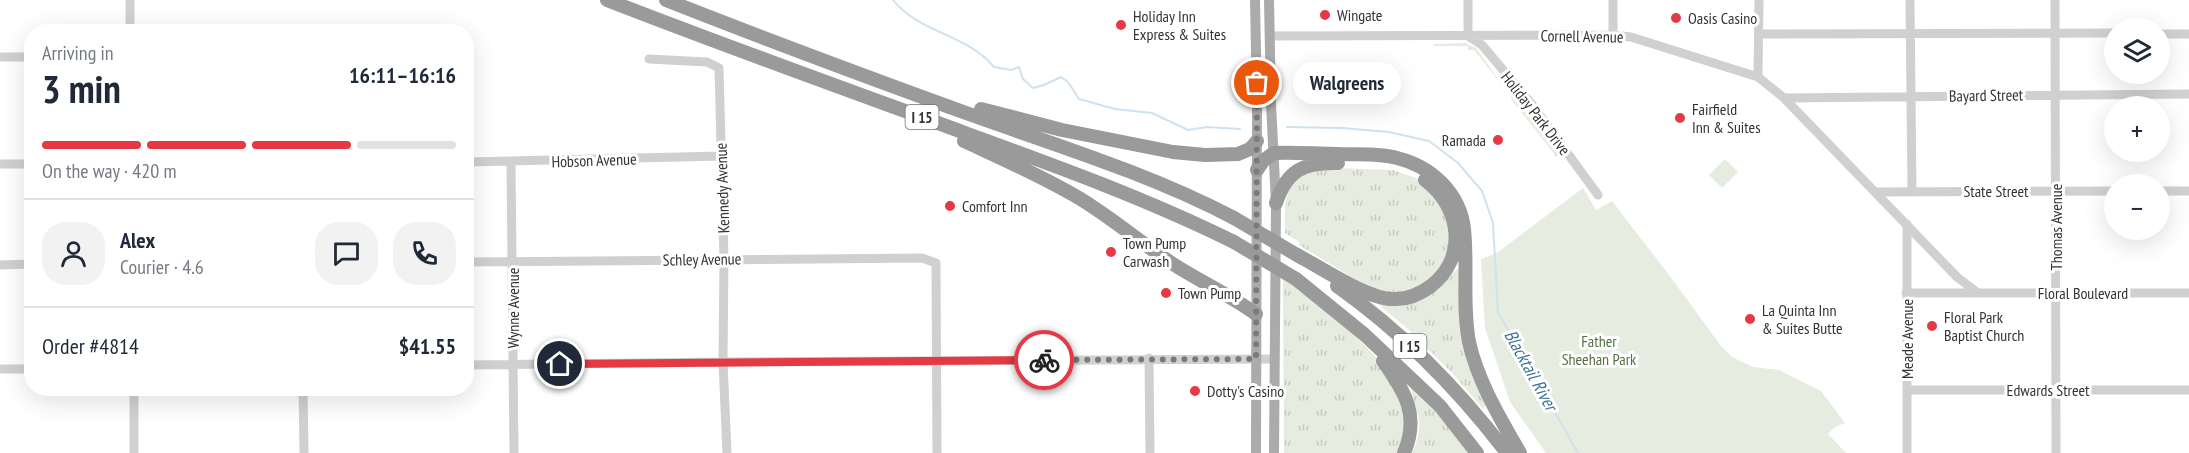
<!DOCTYPE html>
<html lang="en">
<head>
<meta charset="utf-8">
<style>
	body { margin:0; font-family:"PT Sans Narrow",sans-serif; background:#f2f2f3; color:#1f2937; height:100vh; display:flex; flex-direction:column; font-size:22px; white-space:nowrap }
	* { box-sizing:border-box; margin:0 }
	p { font-size:20px; color:#747a83 }
	.icon { flex:none; width:33px; height:33px; fill:none; stroke:currentColor; stroke-width:2; stroke-linecap:round; stroke-linejoin:round }
	.map { position:relative; flex:1; overflow:hidden }
	.drawer { position:absolute; left:24px; top:24px; width:450px; height:372px; display:flex; flex-direction:column; background:#fff; border-radius:24px; box-shadow:0 6px 24px #0002 }
	.drawer>* { flex:none }
	.tools { position:absolute; left:2104px; top:18px; display:grid; gap:12px }
	.tools a { display:grid; place-items:center; width:66px; height:66px; border-radius:50%; background:#fff; box-shadow:0 6px 24px #0002; font-size:30px }
	.pin { position:absolute; display:grid; place-items:center; width:51px; height:51px; color:#fff; margin:-26px; border:3px solid #fff; border-radius:50%; box-shadow:0 2px 6px #0007 }
	.courier { position:absolute; display:grid; place-items:center; width:60px; height:60px; margin:-30px; border:4px solid #e63946; border-radius:50%; background:#fff; color:#222; box-shadow:0 2px 8px #0007 }
	.bubble { position:absolute; height:42px; border-radius:21px; background:#fff; box-shadow:0 6px 24px #0002; font-size:20px; font-weight:800; line-height:42px; text-align:center }
	.overview em { font-style:normal; font-weight:800 }
	.overview div { display:flex; flex-direction:column-reverse }
	.overview { display:flex; align-items:center; justify-content:space-between; height:102px; padding:0 18px }
	h1 { font-size:39px; font-weight:800; line-height:45px }
	.bar { display:grid; grid-template-columns:repeat(4,1fr); gap:9px 6px; align-content:center; height:72px; padding:0 18px }
	.bar i { height:8px; border-radius:4px; background:#e0e1e3 }
	.bar .on { background:#e63946 }
	.bar p { grid-column:span 4 }
	.line { display:flex; align-items:center; gap:15px; padding:0 18px; border-top:2px solid #e0e1e3 }
	.line div { flex:1 }
	.round { display:grid; place-items:center; flex:none; width:63px; height:63px; border-radius:24px; background:#f2f2f3 }
	.map>svg:first-child { display:block }
</style>
</head>
<body>
<div class="map">
<svg width="2189" height="453" viewBox="0 0 2189 453">
	<defs>
		<pattern id="grass-tufts" width="24" height="20" patternUnits="userSpaceOnUse" patternTransform="scale(1.5)"><rect width="24" height="20" fill="#e6ecdf"/><path d="M3 7l-1-3M5 7V3M7 7l1-3M15 17l-1-3M17 17v-4M19 17l1-3" fill="none" stroke="#c6cbc0"/></pattern>
	</defs>
	<rect width="100%" height="100%" fill="#fff"/>
	<path fill="url(#grass-tufts)" d="M 1465,43 L 1476,48 L 1503,86 L 1474,50 L 1468,50 L 1468,46 L 1433,46 L 1434,44 Z
		M 1512,95 L 1515,95 L 1562,152 L 1560,157 L 1556,156 L 1511,99 Z
		M 1334,168 L 1393,170 L 1416,178 L 1425,184 L 1438,197 L 1453,234 L 1442,267 L 1425,284 L 1402,293 L 1390,293 L 1368,287 L 1299,245 L 1299,242 L 1285,233 C 1284,190 1287,172 1334,168 Z
		M 1458,268 L 1486,405 L 1483,409 L 1455,376 L 1408,329 L 1378,304 L 1422,299 L 1440,287 Z
		M 1283,279 L 1297,288 L 1298,291 L 1304,292 C 1335,319 1398,366 1406,408 C 1409,418 1402,442 1400,453 L 1284,453 Z
		M 1410,386 L 1422,396 L 1471,453 L 1412,453 C 1426,423 1416,413 1410,386 Z"/>
	<path fill="#e6ecdf" d="M 1725,159 L 1738,172 L 1722,188 L 1709,175 Z
		M 1583,188 L 1596,210 L 1612,201 L 1669,275 L 1721,346 L 1732,357 L 1753,367 L 1779,370 L 1821,391 L 1845,423 L 1835,427 L 1828,434 L 1846,453 L 1546,453 L 1510,402 L 1485,328 L 1481,259 L 1497,253 Z"/>
	<g fill="none" stroke-linecap="round" stroke-linejoin="round">
		<path stroke="#cfe2ee" stroke-width="2" d="M 893,0 C 919,33 967,34 994,67 L 1011,70 L 1019,67 L 1023,79 L 1033,88 L 1044,85 L 1061,77 L 1068,82 L 1079,99 L 1115,109 L 1152,113 L 1188,130 L 1207,127 L 1240,129
			M 1287,127 L 1342,128 L 1389,132 L 1429,141 L 1458,163 L 1482,191 L 1493,223 L 1498,312 L 1578,453"/>
		<path stroke="#d0d0d0" stroke-width="9" d="M 130,0 L 130,32
			M 1468,0 L 1468,36 L 1482,45 L 1530,102 L 1598,195
			M 1613,0 L 1613,35
			M 1910,0 L 1912,192
			M 2055,0 L 2056,453
			M 1759,34 L 2115,33
			M 2160,34 L 2189,34
			M 1270,36 L 1613,35 L 1631,37 L 1758,77 L 1784,98 L 1957,277 L 1978,293
			M 0,57 L 32,57
			M 649,59 L 707,62 L 719,68 L 724,258 L 723,362 L 727,453
			M 1758,77 L 1759,0
			M 1784,98 L 2189,94
			M 466,162 L 721,156
			M 511,163 L 514,453
			M 0,164 L 32,164
			M 2160,191 L 2189,191
			M 1877,192 L 2115,191
			M 466,262 L 922,258 L 936,263 L 937,453
			M 0,265 L 32,264
			M 1906,293 L 2189,293
			M 1149,358 L 1150,453
			M 466,365 L 723,362 L 1275,359
			M 0,369 L 32,369
			M 303,388 L 304,453
			M 1907,390 L 2189,390
			M 134,453 L 134,388
			M 1907,453 L 1907,224"/>
		<path stroke="#ababab" stroke-width="10" d="M 1255,0 L 1257,104 L 1256,453
			M 1269,0 L 1271,104 L 1276,203 L 1274,453"/>
		<path stroke="#9a9a9a" stroke-width="14" d="M 607,0 C 725,46 845,89 965,133 C 1056,166 1147,199 1234,242
			M 666,0 C 770,41 875,80 980,118 C 1065,148 1154,176 1234,218
			M 981,109 L 1062,130 L 1173,152 L 1205,155 L 1238,154 L 1250,149 L 1257,141
			M 964,141 C 1003,159 1042,176 1079,198 C 1112,218 1141,243 1173,264 C 1201,282 1230,295 1256,314
			M 1257,170 L 1263,161 L 1274,153 C 1296,152 1317,154 1338,154 C 1357,155 1378,153 1397,158 C 1431,166 1460,193 1464,229 C 1468,267 1462,305 1469,342 C 1478,382 1500,418 1520,453
			M 1276,203 C 1287,170 1304,162 1338,163
			M 1297,255 C 1322,268 1367,299 1393,299 C 1407,300 1420,294 1431,286 C 1468,257 1461,207 1425,180
			M 1296,279 L 1365,335 L 1440,406 L 1477,453
			M 1337,286 C 1402,332 1459,390 1507,453
			M 1383,361 C 1405,392 1420,415 1404,453"/>
		<path stroke="#9a9a9a" stroke-width="14" d="M 1234,218 L 1297,255
			M 1234,242 L 1296,279"/>
	</g>
	<g fill="none" stroke-linecap="round" stroke-linejoin="round">
		<path stroke="#7a7a7a" stroke-width="6" stroke-dasharray="0 10.8" d="M 1044,360 L 1256,359 L 1257,83"/>
		<path stroke="#e63946" stroke-width="8" d="M 560,364 L 1044,360"/>
	</g>
	<g fill="#e63946" stroke="#fff" stroke-width="2">
		<circle cx="1325" cy="15" r="6"/>
		<circle cx="1676" cy="18" r="6"/>
		<circle cx="1121" cy="25" r="6"/>
		<circle cx="1680" cy="118" r="6"/>
		<circle cx="1498" cy="140" r="6"/>
		<circle cx="950" cy="206" r="6"/>
		<circle cx="1111" cy="252" r="6"/>
		<circle cx="1166" cy="293" r="6"/>
		<circle cx="1750" cy="319" r="6"/>
		<circle cx="1932" cy="326" r="6"/>
		<circle cx="1195" cy="391" r="6"/>
	</g>
	<g text-anchor="middle" dominant-baseline="central" stroke-width="6" stroke-linejoin="round" paint-order="stroke">
		<g fill="#fff" stroke="#707070" stroke-width="1.5">
			<rect x="905.5" y="105" width="33" height="24" rx="4.5"/>
			<rect x="1393.5" y="334" width="33" height="24" rx="4.5"/>
		</g>
		<g font-size="15" font-weight="bold" fill="#333">
			<text x="922" y="117">I 15</text>
			<text x="1410" y="346">I 15</text>
		</g>
		<g font-size="16" fill="#333" stroke="#fff" text-anchor="start">
			<text x="1337" y="15">Wingate</text>
			<text x="1133" y="16">Holiday Inn<tspan x="1133" dy="18">Express &amp; Suites</tspan></text>
			<text x="1688" y="18">Oasis Casino</text>
			<text x="1692" y="109">Fairfield<tspan x="1692" dy="18">Inn &amp; Suites</tspan></text>
			<text x="1486" y="140" text-anchor="end">Ramada</text>
			<text x="962" y="206">Comfort Inn</text>
			<text x="1123" y="243">Town Pump<tspan x="1123" dy="18">Carwash</tspan></text>
			<text x="1178" y="293">Town Pump</text>
			<text x="1762" y="310">La Quinta Inn<tspan x="1762" dy="18">&amp; Suites Butte</tspan></text>
			<text x="1944" y="317">Floral Park<tspan x="1944" dy="18">Baptist Church</tspan></text>
			<text x="1207" y="391">Dotty's Casino</text>
		</g>
		<g font-size="16" fill="#333" stroke="#fff">
			<text transform="translate(1582 36) rotate(1)">Cornell Avenue</text>
			<text transform="translate(1986 95) rotate(-1)">Bayard Street</text>
			<text transform="translate(1536 113) rotate(52)">Holiday Park Drive</text>
			<text transform="translate(594 160) rotate(-2)">Hobson Avenue</text>
			<text transform="translate(722 188) rotate(-92)">Kennedy Avenue</text>
			<text x="1996" y="191">State Street</text>
			<text transform="translate(2056 227) rotate(-90)">Thomas Avenue</text>
			<text transform="translate(702 259) rotate(-1)">Schley Avenue</text>
			<text x="2083" y="293">Floral Boulevard</text>
			<text transform="translate(513 308) rotate(-90)">Wynne Avenue</text>
			<text transform="translate(1907 339) rotate(-90)">Meade Avenue</text>
			<text x="2048" y="390">Edwards Street</text>
		</g>
		<g font-size="16" fill="#56703f" stroke="#fff">
			<text x="1599" y="341">Father<tspan x="1599" dy="18">Sheehan Park</tspan></text>
		</g>
		<g font-size="18" font-style="italic" fill="#3f7597" stroke="#fff">
			<text transform="translate(1531 370) rotate(61)">Blacktail River</text>
		</g>
	</g>
</svg>
<div class="tools">
<a><svg class="icon" aria-label="layers" viewBox="0 0 24 24"><path d="M12 4l9 5-9 5-9-5zM3 14l9 5 9-5"/></svg></a>
<a>+</a>
<a>−</a>
</div>
<div class="pin" style="left:1257px;top:83px;background:#ea580c"><svg class="icon" aria-label="bag" viewBox="0 0 24 24"><path d="M5 8h14l-1 12H6zM9 8a3 3 0 0 1 6 0"/></svg></div>
<div class="pin" style="left:560px;top:364px;background:#1f2937"><svg class="icon" aria-label="home" viewBox="0 0 24 24"><path d="M3 11l9-7 9 7M6 9v11h12V9"/></svg></div>
<div class="courier" style="left:1044px;top:360px"><svg class="icon" aria-label="bike" viewBox="0 0 24 24"><circle cx="6" cy="16" r="4"/><circle cx="18" cy="16" r="4"/><path d="M6 16l4-8h5l3 8M10 8l3 8H6M13 5h3"/></svg></div>
<div class="bubble" style="left:1293px;top:62px;width:108px">Walgreens</div>
<section class="drawer">
<div class="overview"><div><h1>3 min</h1><p>Arriving in</p></div><em>16:11–16:16</em></div>
<div class="bar"><i class="on"></i><i class="on"></i><i class="on"></i><i></i><p>On the way · 420 m</p></div>
<div class="line" style="height:108px"><a class="round"><svg class="icon" aria-label="person" viewBox="0 0 24 24"><circle cx="12" cy="8" r="4"/><path d="M4 21q1-7 8-7t8 7"/></svg></a><div><b>Alex</b><p>Courier · 4.6</p></div><a class="round"><svg class="icon" aria-label="chat" viewBox="0 0 24 24"><path d="M4 5h16v11H9l-5 4z"/></svg></a><a class="round"><svg class="icon" aria-label="phone" viewBox="0 0 24 24"><path d="M5 4h4l2 5-3 2q2 4 5 5l2-3 5 2v4C11 20 4 13 5 4z"/></svg></a></div>
<div class="line" style="height:78px"><div>Order #4814</div><b>$41.55</b></div>
</section>
</div>
</body>
</html>
